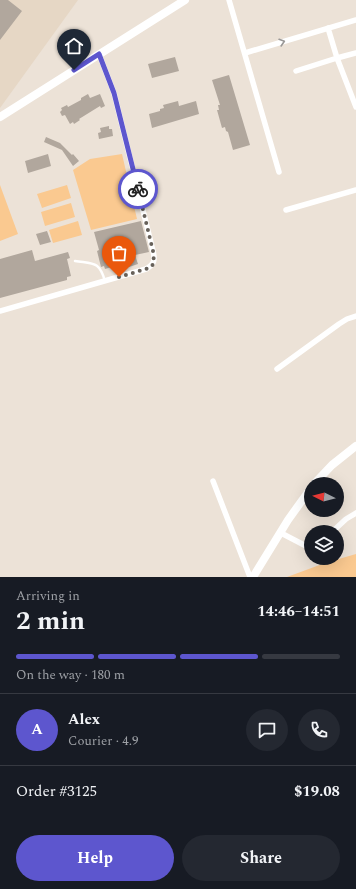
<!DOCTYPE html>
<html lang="en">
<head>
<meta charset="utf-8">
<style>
	body { margin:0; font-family:Spectral,serif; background:#242831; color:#f1f3f6; height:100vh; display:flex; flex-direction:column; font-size:15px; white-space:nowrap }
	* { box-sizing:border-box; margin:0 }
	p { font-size:13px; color:#9ea1a6 }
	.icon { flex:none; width:22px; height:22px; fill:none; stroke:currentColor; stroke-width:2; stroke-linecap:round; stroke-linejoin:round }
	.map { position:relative; height:577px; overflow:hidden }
	.panel { display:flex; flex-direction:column; background:#171b24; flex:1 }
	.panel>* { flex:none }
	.needle { width:26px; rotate:276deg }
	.fabs { position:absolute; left:304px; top:477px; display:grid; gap:8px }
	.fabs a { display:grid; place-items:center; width:40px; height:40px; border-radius:50%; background:#171b24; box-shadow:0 4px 16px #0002; font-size:20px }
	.pin { position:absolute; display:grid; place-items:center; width:34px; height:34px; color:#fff; margin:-41px -17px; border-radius:50% 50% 50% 0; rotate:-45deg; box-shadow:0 0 4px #0007 }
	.pin .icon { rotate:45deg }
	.courier { position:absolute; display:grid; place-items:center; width:40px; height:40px; margin:-20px; border:3px solid #5d56ce; border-radius:50%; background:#fff; color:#222; box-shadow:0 1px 5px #0007 }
	.overview em { font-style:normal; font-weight:700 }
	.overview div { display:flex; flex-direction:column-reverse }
	.overview { display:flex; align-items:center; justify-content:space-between; height:68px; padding:0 16px }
	h1 { font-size:26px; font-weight:700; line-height:30px }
	.bar { display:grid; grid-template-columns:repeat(4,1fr); gap:6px 4px; align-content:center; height:48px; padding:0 16px }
	.bar i { height:5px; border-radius:3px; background:#363941 }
	.bar .on { background:#5d56ce }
	.bar p { grid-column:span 4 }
	.line { display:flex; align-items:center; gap:10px; padding:0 16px; border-top:1px solid #363941 }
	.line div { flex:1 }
	.round { display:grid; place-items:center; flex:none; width:42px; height:42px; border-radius:21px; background:#242831 }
	.action { display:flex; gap:8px; margin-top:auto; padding:8px 16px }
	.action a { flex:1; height:46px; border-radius:24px; background:#5d56ce; color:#fff; font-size:16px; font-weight:700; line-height:46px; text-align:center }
	.action a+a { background:#242831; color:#f1f3f6 }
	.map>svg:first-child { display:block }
</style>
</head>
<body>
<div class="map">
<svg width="356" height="577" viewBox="0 0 356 577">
	<rect width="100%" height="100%" fill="#ece2d7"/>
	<path fill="#e6d7c5" d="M 0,0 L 78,0 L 0,108 Z"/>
	<path fill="#fac990" d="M 122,154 L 137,219 L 91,230 L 73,170 L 90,159 Z
		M 0,185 L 18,234 L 0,241 Z
		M 67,185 L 71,198 L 42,208 L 37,194 Z
		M 71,203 L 75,217 L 45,226 L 41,212 Z
		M 78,221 L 82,235 L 53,243 L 49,230 Z
		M 356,554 L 356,577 L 287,577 L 325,563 Z"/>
	<path fill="#b1a79d" d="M 0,0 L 8,0 L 22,11 L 0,40 Z
		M 175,57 L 179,71 L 152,78 L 148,64 Z
		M 229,75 L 250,145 L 233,150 L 228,132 L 226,131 L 225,127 L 222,128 L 217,110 L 219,110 L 218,105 L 220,105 L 212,80 Z
		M 88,94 L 90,98 L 100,94 L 105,106 L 101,108 L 100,106 L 79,119 L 80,120 L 74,124 L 73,122 L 70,124 L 65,115 L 62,116 L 60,112 L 62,110 L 61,108 L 67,105 L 68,107 L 81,100 L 81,98 Z
		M 178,101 L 179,106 L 196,101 L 199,114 L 152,128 L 149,114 L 160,111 L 160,109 L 164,108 L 163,105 Z
		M 109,126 L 109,129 L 112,129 L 113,136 L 99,139 L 98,133 L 101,132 L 100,128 Z
		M 46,137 L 60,143 L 72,155 L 73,154 L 79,161 L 73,166 L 62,150 L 44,142 Z
		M 48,154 L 51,166 L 28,173 L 25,161 Z
		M 141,221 L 149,252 L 135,255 L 138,264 L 129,267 L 128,260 L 114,262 L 115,266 L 105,269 L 104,266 L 101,267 L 97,251 L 99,250 L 94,232 Z
		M 47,231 L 51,242 L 40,245 L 36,234 Z
		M 32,250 L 35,261 L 68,252 L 70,258 L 67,259 L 71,276 L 67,277 L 67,280 L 0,298 L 0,259 Z"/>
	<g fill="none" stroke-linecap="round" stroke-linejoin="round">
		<path stroke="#fff" stroke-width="2.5" d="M 75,261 C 94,264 99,261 105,281"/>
		<path stroke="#fff" stroke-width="5.5" d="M 229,0 L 279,172
			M 328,28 L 337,58 L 356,53
			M 245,53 L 356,20
			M 296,71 L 337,58 L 356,107
			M 286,210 L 356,190
			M 0,311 L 146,269 C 155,264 155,259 153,251 L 114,93 L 99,54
			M 277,369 L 339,324 L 347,319 L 356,316
			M 213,481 L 250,577
			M 332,532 L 346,519 L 356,513
			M 281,533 L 306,546 L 311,548"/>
		<path stroke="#fff" stroke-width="8" d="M 0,117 L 185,0
			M 314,484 L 332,465 L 356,446
			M 253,577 L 288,520 L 311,488"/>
	</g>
	<defs><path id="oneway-chevron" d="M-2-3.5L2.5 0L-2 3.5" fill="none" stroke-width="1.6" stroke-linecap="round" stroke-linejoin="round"/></defs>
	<use stroke="#9a9897" href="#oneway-chevron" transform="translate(282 42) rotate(-17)"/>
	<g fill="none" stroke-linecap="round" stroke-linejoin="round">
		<path stroke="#67615a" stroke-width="4" stroke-dasharray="0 7.2" d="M 119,277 L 146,269 L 152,266 L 154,262 L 153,251 L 138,189"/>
		<path stroke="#5d56ce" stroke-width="5" d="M 74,70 L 99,54 L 114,93 L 138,189"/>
	</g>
</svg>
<div class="fabs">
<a><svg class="needle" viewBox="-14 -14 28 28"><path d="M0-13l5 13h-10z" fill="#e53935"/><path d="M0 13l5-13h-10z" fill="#9ea1a6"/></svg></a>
<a><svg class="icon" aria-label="layers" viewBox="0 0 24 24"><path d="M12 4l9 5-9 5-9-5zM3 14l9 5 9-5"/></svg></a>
</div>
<div class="pin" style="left:119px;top:277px;background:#ea580c"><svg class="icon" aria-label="bag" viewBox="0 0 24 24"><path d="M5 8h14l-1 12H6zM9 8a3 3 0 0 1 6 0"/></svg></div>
<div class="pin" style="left:74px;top:70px;background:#1f2937"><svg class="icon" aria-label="home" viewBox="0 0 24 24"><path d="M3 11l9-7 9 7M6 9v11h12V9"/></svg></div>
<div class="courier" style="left:138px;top:189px"><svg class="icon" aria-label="bike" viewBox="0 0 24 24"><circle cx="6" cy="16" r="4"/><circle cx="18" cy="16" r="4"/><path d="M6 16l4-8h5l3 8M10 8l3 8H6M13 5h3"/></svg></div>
</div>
<section class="panel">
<div class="overview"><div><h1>2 min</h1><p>Arriving in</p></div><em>14:46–14:51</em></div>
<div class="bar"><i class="on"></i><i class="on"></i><i class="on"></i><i></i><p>On the way · 180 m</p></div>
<div class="line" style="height:72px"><b class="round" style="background:#5d56ce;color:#fff">A</b><div><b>Alex</b><p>Courier · 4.9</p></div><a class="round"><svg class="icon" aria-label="chat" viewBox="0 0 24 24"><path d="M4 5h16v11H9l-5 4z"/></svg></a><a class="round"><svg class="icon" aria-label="phone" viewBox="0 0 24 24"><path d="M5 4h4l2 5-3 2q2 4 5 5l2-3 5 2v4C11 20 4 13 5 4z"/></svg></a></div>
<div class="line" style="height:52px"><div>Order #3125</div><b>$19.08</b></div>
<div class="action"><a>Help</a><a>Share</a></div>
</section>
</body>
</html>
